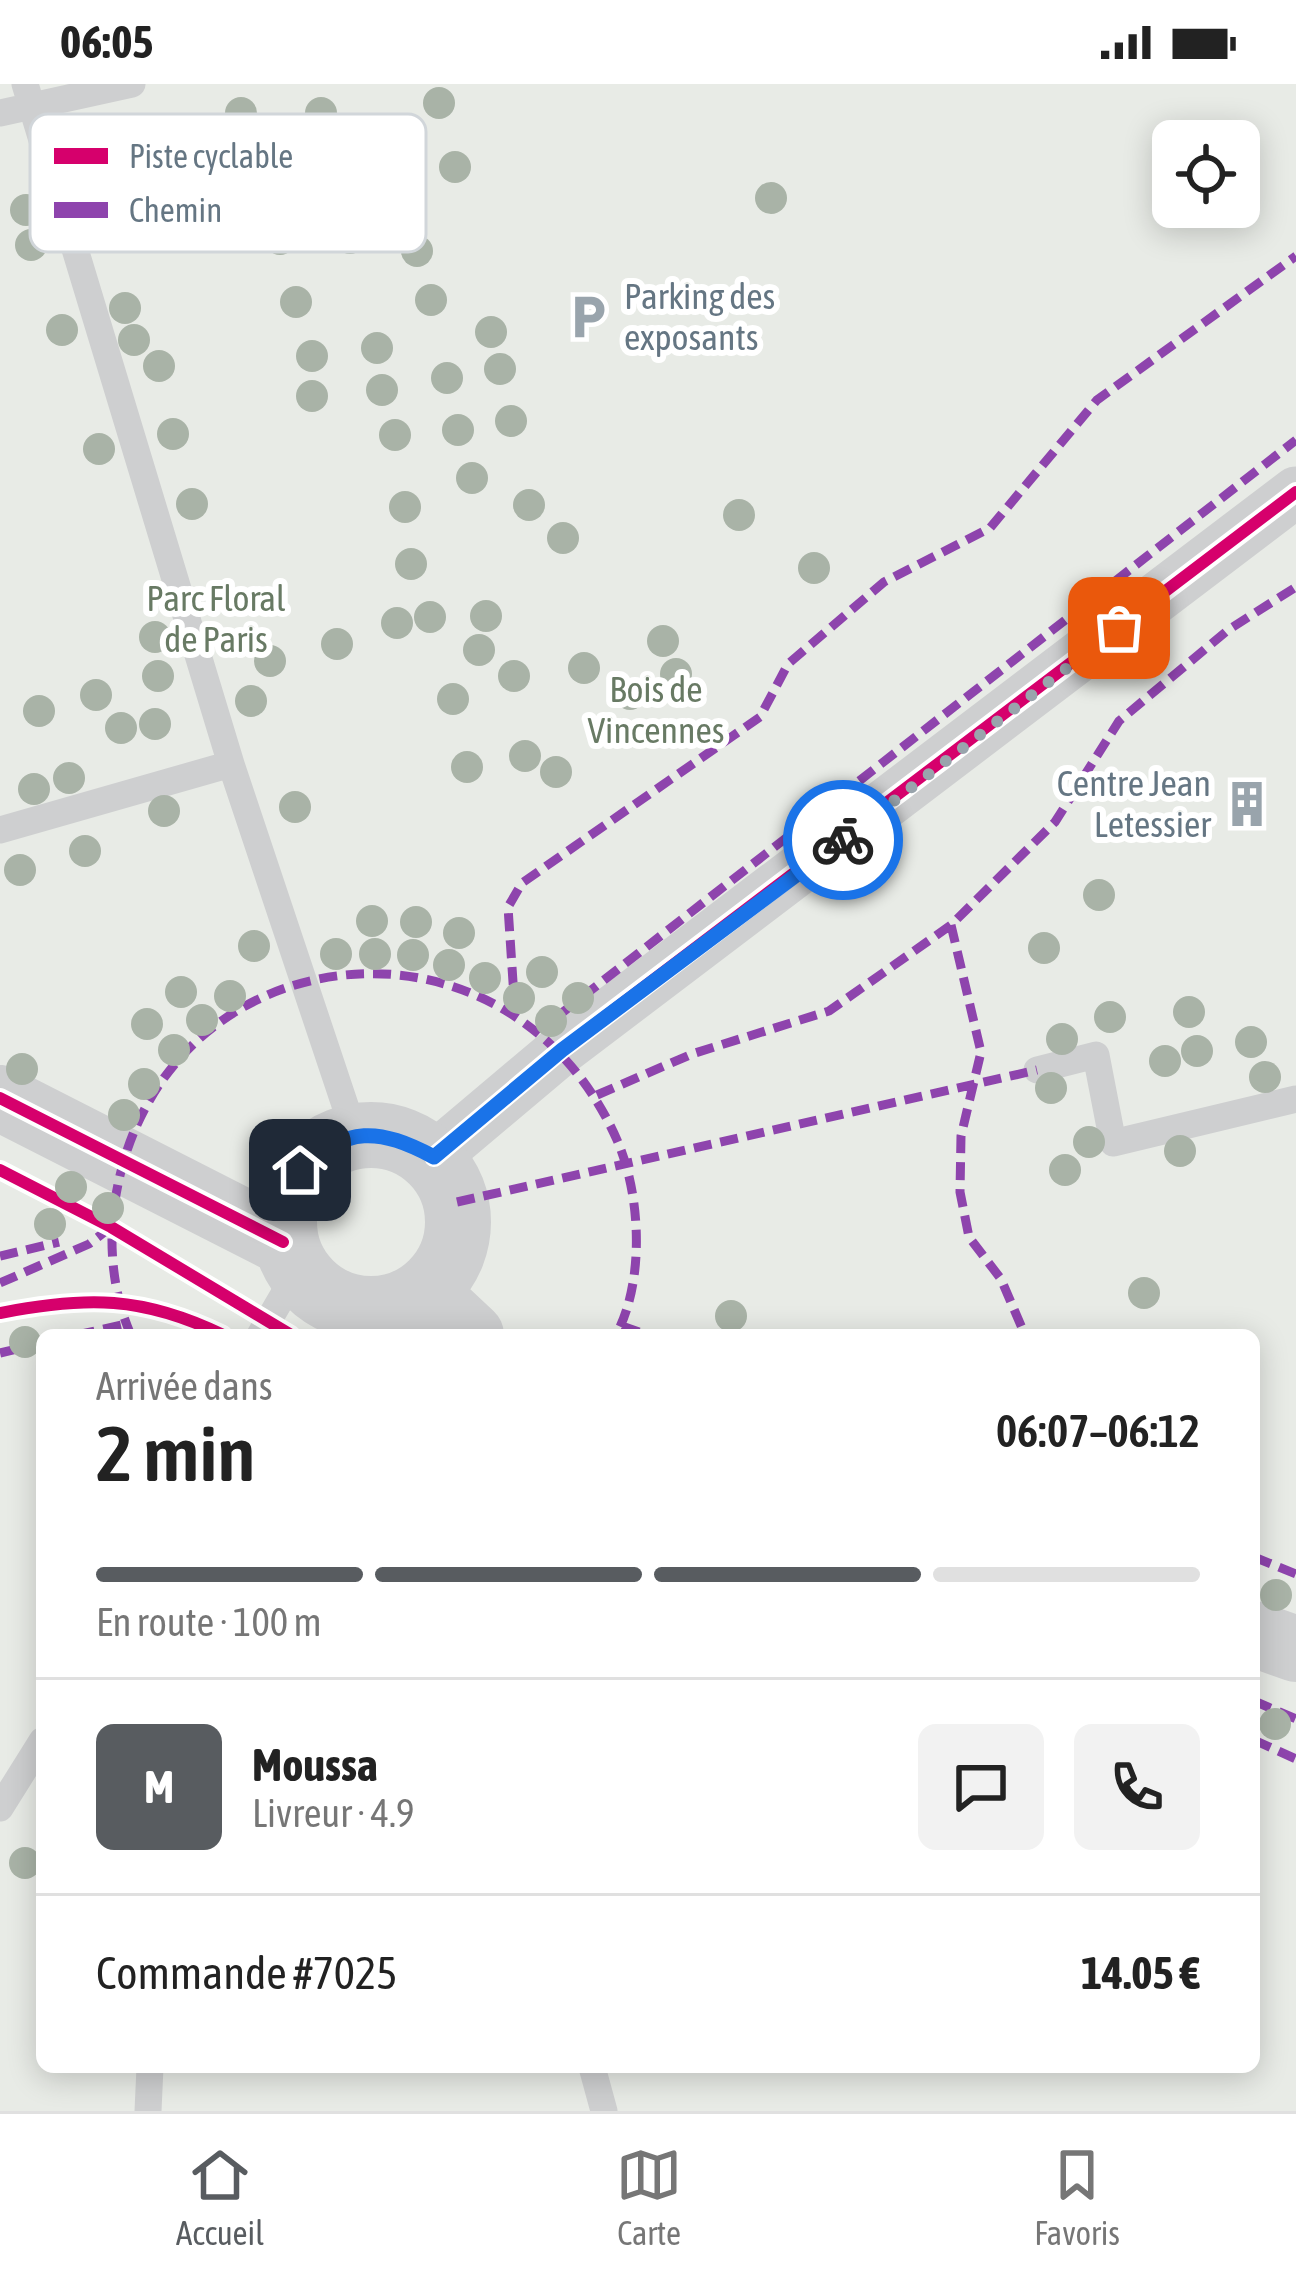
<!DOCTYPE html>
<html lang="fr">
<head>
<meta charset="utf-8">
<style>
	body { margin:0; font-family:"Asap Condensed",sans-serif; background:#f2f2f2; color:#222; height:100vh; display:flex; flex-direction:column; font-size:45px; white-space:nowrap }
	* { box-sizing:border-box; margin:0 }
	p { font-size:39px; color:#767676 }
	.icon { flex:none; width:66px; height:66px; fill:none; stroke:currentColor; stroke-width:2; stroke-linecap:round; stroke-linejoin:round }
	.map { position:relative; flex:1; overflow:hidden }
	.side { position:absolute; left:36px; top:1245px; width:1224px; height:744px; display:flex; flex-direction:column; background:#fff; border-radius:18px; box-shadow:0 6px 30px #0003 }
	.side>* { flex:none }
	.fabs { position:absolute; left:1152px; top:36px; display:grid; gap:24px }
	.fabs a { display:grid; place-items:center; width:108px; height:108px; border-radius:18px; background:#fff; box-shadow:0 6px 30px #0003; font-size:60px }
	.pin { position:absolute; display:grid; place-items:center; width:102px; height:102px; color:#fff; margin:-51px; border-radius:24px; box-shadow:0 6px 18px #0006 }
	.courier { position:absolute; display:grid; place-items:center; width:120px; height:120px; margin:-60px; border:9px solid #1a73e8; border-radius:50%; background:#fff; color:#222; box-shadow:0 3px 15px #0007 }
	.summary em { font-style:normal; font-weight:600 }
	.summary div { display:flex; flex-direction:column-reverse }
	.summary { display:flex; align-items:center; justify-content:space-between; height:204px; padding:0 60px }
	h1 { font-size:78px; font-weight:600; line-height:90px }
	.bar { display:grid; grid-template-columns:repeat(4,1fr); gap:18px 12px; align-content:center; height:144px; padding:0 60px }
	.bar i { height:15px; border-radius:9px; background:#e0e0e0 }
	.bar .active { background:#585c60 }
	.bar p { grid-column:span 4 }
	.line { display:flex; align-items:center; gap:30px; padding:0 60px; border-top:3px solid #e0e0e0 }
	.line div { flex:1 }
	.round { display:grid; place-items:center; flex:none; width:126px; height:126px; border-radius:18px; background:#f2f2f2 }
	.status { display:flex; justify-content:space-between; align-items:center; height:84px; padding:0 60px; background:#fff; direction:ltr }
	.status svg { height:33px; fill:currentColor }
	.tab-bar { display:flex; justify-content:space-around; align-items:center; height:168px; border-top:3px solid #e0e0e0; background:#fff; font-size:33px; color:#767676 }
	.tab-bar a { display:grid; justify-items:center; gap:6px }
	.tab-bar .active { color:#585c60 }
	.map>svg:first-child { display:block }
</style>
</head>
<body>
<div class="status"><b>06:05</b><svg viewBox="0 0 49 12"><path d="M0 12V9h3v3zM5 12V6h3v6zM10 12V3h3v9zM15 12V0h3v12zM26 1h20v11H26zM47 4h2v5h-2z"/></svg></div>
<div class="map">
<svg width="1296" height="2027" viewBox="0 0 1296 2027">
	<rect width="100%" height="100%" fill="#f9f9f9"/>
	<path fill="#e8ebe6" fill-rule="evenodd" d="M 0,0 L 1296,0 L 1296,2027 L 0,2027 ZM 1173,57 L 1239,57 L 1239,123 L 1173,123 ZM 42,1251 L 1254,1251 L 1254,1983 L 42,1983 Z"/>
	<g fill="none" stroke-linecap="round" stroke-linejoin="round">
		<path stroke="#cecfd0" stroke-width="27" d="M 0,29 L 132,0
			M 231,680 L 355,1051
			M 0,746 L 231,680 L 25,0
			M 1037,986 L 1096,971 L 1113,1059 L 1296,1015
			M 260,1251 L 298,1186
			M 0,1724 L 42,1657
			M 592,1983 L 604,2027
			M 148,2027 L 150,1983"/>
		<path stroke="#cecfd0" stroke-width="51" d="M 434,1073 L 561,966 L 1296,408"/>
		<path stroke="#cecfd0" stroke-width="66" d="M 0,1014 L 283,1158
			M284 1138a87 87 0 1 1 174 0a87 87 0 1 1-174 0Z
			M 425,1208 L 471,1251
			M 1254,1550 L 1296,1565"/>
		<path stroke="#8e44ad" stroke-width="9" stroke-dasharray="18 9" stroke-linecap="butt" d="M 951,841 L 981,968 L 961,1052 L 960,1108 L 969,1153 L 1001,1195 L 1025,1251
			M 515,928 L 508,823 L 522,799 L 760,633 L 788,580 L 884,498 L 990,444 L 1097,316 L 1296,172
			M 540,946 L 1296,356
			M 597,1011 L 692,970 L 829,927 L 951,841 L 1055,738 L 1119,637 L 1228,546 L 1296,503
			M 457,1118 L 1037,986
			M 0,1172 L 59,1158
			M 0,1199 L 89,1160 L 111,1143
			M 622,1242 L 648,1251
			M 77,1251 L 126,1240
			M 131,1251 C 113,1211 108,1160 115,1117 C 156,847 507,806 617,1056 C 641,1111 645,1197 616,1251
			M 0,1269 L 42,1259
			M 1254,1473 L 1296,1490
			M 1254,1617 L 1296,1635
			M 1254,1656 L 1296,1675"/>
		<defs>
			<path id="cycleway" d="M 0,1014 L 283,1158
				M 434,1073 L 561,966 L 1296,408
				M 0,1086 L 111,1143 L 291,1251
				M 0,1229 C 86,1212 143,1212 223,1251"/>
		</defs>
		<use href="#cycleway" stroke="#fff" stroke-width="20"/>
		<use href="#cycleway" stroke="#d6006c" stroke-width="12"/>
	</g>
	<g fill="#a9b3a7">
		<circle cx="439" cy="19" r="16"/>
		<circle cx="241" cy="29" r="16"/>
		<circle cx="321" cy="29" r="16"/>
		<circle cx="455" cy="83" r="16"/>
		<circle cx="771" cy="114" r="16"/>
		<circle cx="26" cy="126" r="16"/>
		<circle cx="350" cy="154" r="16"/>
		<circle cx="280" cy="155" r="16"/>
		<circle cx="31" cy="161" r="16"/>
		<circle cx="417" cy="167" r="16"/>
		<circle cx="431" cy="216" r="16"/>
		<circle cx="296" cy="218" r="16"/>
		<circle cx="125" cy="224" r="16"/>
		<circle cx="62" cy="246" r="16"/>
		<circle cx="491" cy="248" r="16"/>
		<circle cx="134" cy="256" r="16"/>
		<circle cx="377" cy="264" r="16"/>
		<circle cx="312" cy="272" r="16"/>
		<circle cx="159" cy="282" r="16"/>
		<circle cx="500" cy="285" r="16"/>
		<circle cx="447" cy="294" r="16"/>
		<circle cx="382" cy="306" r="16"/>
		<circle cx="312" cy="312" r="16"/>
		<circle cx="511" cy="337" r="16"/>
		<circle cx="458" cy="346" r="16"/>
		<circle cx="173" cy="350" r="16"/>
		<circle cx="395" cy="351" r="16"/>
		<circle cx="99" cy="365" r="16"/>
		<circle cx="472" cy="394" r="16"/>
		<circle cx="192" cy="420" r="16"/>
		<circle cx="529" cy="421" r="16"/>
		<circle cx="405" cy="423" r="16"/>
		<circle cx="739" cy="431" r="16"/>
		<circle cx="563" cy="454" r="16"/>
		<circle cx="411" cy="480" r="16"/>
		<circle cx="814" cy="484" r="16"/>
		<circle cx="486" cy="532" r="16"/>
		<circle cx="430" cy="533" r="16"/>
		<circle cx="397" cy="539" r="16"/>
		<circle cx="155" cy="553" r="16"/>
		<circle cx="663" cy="557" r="16"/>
		<circle cx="337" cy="560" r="16"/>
		<circle cx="479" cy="566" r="16"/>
		<circle cx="270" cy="577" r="16"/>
		<circle cx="584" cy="584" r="16"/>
		<circle cx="676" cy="590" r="16"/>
		<circle cx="158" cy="592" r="16"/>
		<circle cx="514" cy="592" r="16"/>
		<circle cx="630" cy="610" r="16"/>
		<circle cx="96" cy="611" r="16"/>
		<circle cx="453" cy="615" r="16"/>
		<circle cx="251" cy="617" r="16"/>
		<circle cx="39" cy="627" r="16"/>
		<circle cx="155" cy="640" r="16"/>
		<circle cx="121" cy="644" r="16"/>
		<circle cx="525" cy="672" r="16"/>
		<circle cx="467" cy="683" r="16"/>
		<circle cx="556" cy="688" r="16"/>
		<circle cx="69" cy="694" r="16"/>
		<circle cx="34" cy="705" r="16"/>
		<circle cx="295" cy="723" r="16"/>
		<circle cx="164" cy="727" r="16"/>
		<circle cx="85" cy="767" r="16"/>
		<circle cx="20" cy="786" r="16"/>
		<circle cx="1099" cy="811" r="16"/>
		<circle cx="372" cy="837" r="16"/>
		<circle cx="416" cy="838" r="16"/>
		<circle cx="459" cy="849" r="16"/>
		<circle cx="254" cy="862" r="16"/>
		<circle cx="1044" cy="864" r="16"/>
		<circle cx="336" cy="870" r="16"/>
		<circle cx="375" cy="870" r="16"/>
		<circle cx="413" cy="871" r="16"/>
		<circle cx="449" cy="881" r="16"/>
		<circle cx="542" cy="888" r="16"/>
		<circle cx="485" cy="894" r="16"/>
		<circle cx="181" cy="908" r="16"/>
		<circle cx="230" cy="912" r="16"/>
		<circle cx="519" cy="914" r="16"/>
		<circle cx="578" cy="914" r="16"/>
		<circle cx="1189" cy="928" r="16"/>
		<circle cx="1110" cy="933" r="16"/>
		<circle cx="202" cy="936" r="16"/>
		<circle cx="551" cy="937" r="16"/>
		<circle cx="147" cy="940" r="16"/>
		<circle cx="1062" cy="955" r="16"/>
		<circle cx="1251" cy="958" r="16"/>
		<circle cx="174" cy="966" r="16"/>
		<circle cx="1197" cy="967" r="16"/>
		<circle cx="1165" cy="977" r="16"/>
		<circle cx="22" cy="985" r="16"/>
		<circle cx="1265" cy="993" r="16"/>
		<circle cx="144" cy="1000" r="16"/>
		<circle cx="1051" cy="1004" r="16"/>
		<circle cx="124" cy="1031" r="16"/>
		<circle cx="1089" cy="1058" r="16"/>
		<circle cx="1180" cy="1067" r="16"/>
		<circle cx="1065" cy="1086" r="16"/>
		<circle cx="71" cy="1103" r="16"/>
		<circle cx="108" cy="1124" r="16"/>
		<circle cx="50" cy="1140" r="16"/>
		<circle cx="1144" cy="1209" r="16"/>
		<circle cx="731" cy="1232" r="16"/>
		<circle cx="25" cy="1258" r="16"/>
		<circle cx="1276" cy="1511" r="16"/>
		<circle cx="1275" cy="1640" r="16"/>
		<circle cx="25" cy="1779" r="16"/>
	</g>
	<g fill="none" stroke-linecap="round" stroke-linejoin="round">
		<path stroke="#99a4ac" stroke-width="12" stroke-dasharray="0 21.6" d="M 843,756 L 1119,544"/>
		<path stroke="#1a73e8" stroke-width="15" d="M 300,1086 C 347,1041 379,1044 434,1073 L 562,966 L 843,756"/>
	</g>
	<defs>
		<symbol id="parking-bare" viewBox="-9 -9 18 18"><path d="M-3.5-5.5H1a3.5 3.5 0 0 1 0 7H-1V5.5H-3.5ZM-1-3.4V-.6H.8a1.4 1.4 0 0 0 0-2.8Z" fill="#99a4ac" stroke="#fff" stroke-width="2.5" paint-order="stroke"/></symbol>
		<symbol id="building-bare" viewBox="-9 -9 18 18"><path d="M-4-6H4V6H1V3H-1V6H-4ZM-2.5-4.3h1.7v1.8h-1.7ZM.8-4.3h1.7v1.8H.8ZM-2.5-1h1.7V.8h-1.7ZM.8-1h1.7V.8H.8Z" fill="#99a4ac" stroke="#fff" stroke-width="2.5" paint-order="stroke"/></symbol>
	</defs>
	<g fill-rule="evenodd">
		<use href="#parking-bare" x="555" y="200" width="66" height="66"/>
		<use href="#building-bare" x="1214" y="687" width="66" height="66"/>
	</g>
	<g text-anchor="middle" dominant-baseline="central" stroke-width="12" stroke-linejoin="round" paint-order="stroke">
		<g font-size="36" fill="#657683" stroke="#fff" text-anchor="start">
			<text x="624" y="212">Parking des<tspan x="624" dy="41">exposants</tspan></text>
			<text x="1211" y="699" text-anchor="end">Centre Jean<tspan x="1211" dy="41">Letessier</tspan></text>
		</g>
		<g font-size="36" fill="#687a64" stroke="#fff">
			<text x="216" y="514">Parc Floral<tspan x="216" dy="41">de Paris</tspan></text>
			<text x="656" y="605">Bois de<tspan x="656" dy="41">Vincennes</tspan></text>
		</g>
	</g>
	<rect x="30" y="30" width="396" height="138" rx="18" fill="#fff" stroke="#d1d6da" stroke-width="3"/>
	<rect x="54" y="64" width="54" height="16" fill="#d6006c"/>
	<rect x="54" y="118" width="54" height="16" fill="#8e44ad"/>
	<g font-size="33" fill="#657683">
		<text x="129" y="84">Piste cyclable</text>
		<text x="129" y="138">Chemin</text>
	</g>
</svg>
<div class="fabs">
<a><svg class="icon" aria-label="locate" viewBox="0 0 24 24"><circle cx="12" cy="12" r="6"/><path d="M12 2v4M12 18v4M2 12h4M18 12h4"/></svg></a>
</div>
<div class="pin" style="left:1119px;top:544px;background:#ea580c"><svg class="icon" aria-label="bag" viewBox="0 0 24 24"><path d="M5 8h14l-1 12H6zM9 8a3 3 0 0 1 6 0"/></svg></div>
<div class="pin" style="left:300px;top:1086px;background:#1f2937"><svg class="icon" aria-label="home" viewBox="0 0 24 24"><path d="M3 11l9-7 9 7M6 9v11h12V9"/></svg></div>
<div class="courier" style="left:843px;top:756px"><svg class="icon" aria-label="bike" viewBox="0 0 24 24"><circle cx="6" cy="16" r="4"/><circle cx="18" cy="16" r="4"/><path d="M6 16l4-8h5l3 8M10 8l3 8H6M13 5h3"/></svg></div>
<section class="side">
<div class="summary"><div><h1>2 min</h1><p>Arrivée dans</p></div><em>06:07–06:12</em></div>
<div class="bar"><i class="active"></i><i class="active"></i><i class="active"></i><i></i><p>En route · 100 m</p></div>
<div class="line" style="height:216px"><b class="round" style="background:#585c60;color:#fff">M</b><div><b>Moussa</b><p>Livreur · 4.9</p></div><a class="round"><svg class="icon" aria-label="chat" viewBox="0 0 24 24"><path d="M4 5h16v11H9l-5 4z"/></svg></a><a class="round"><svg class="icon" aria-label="phone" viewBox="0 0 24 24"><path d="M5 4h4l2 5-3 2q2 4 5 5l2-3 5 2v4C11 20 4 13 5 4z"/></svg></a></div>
<div class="line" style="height:156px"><div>Commande #7025</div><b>14.05 €</b></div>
</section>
</div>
<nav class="tab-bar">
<a class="active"><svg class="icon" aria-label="home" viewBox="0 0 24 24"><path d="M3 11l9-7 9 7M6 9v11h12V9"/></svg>Accueil</a>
<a><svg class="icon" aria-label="map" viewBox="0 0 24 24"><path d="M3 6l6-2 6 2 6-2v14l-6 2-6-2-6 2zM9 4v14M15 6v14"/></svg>Carte</a>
<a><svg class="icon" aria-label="saved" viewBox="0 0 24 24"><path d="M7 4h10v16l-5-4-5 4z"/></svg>Favoris</a>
</nav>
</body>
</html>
